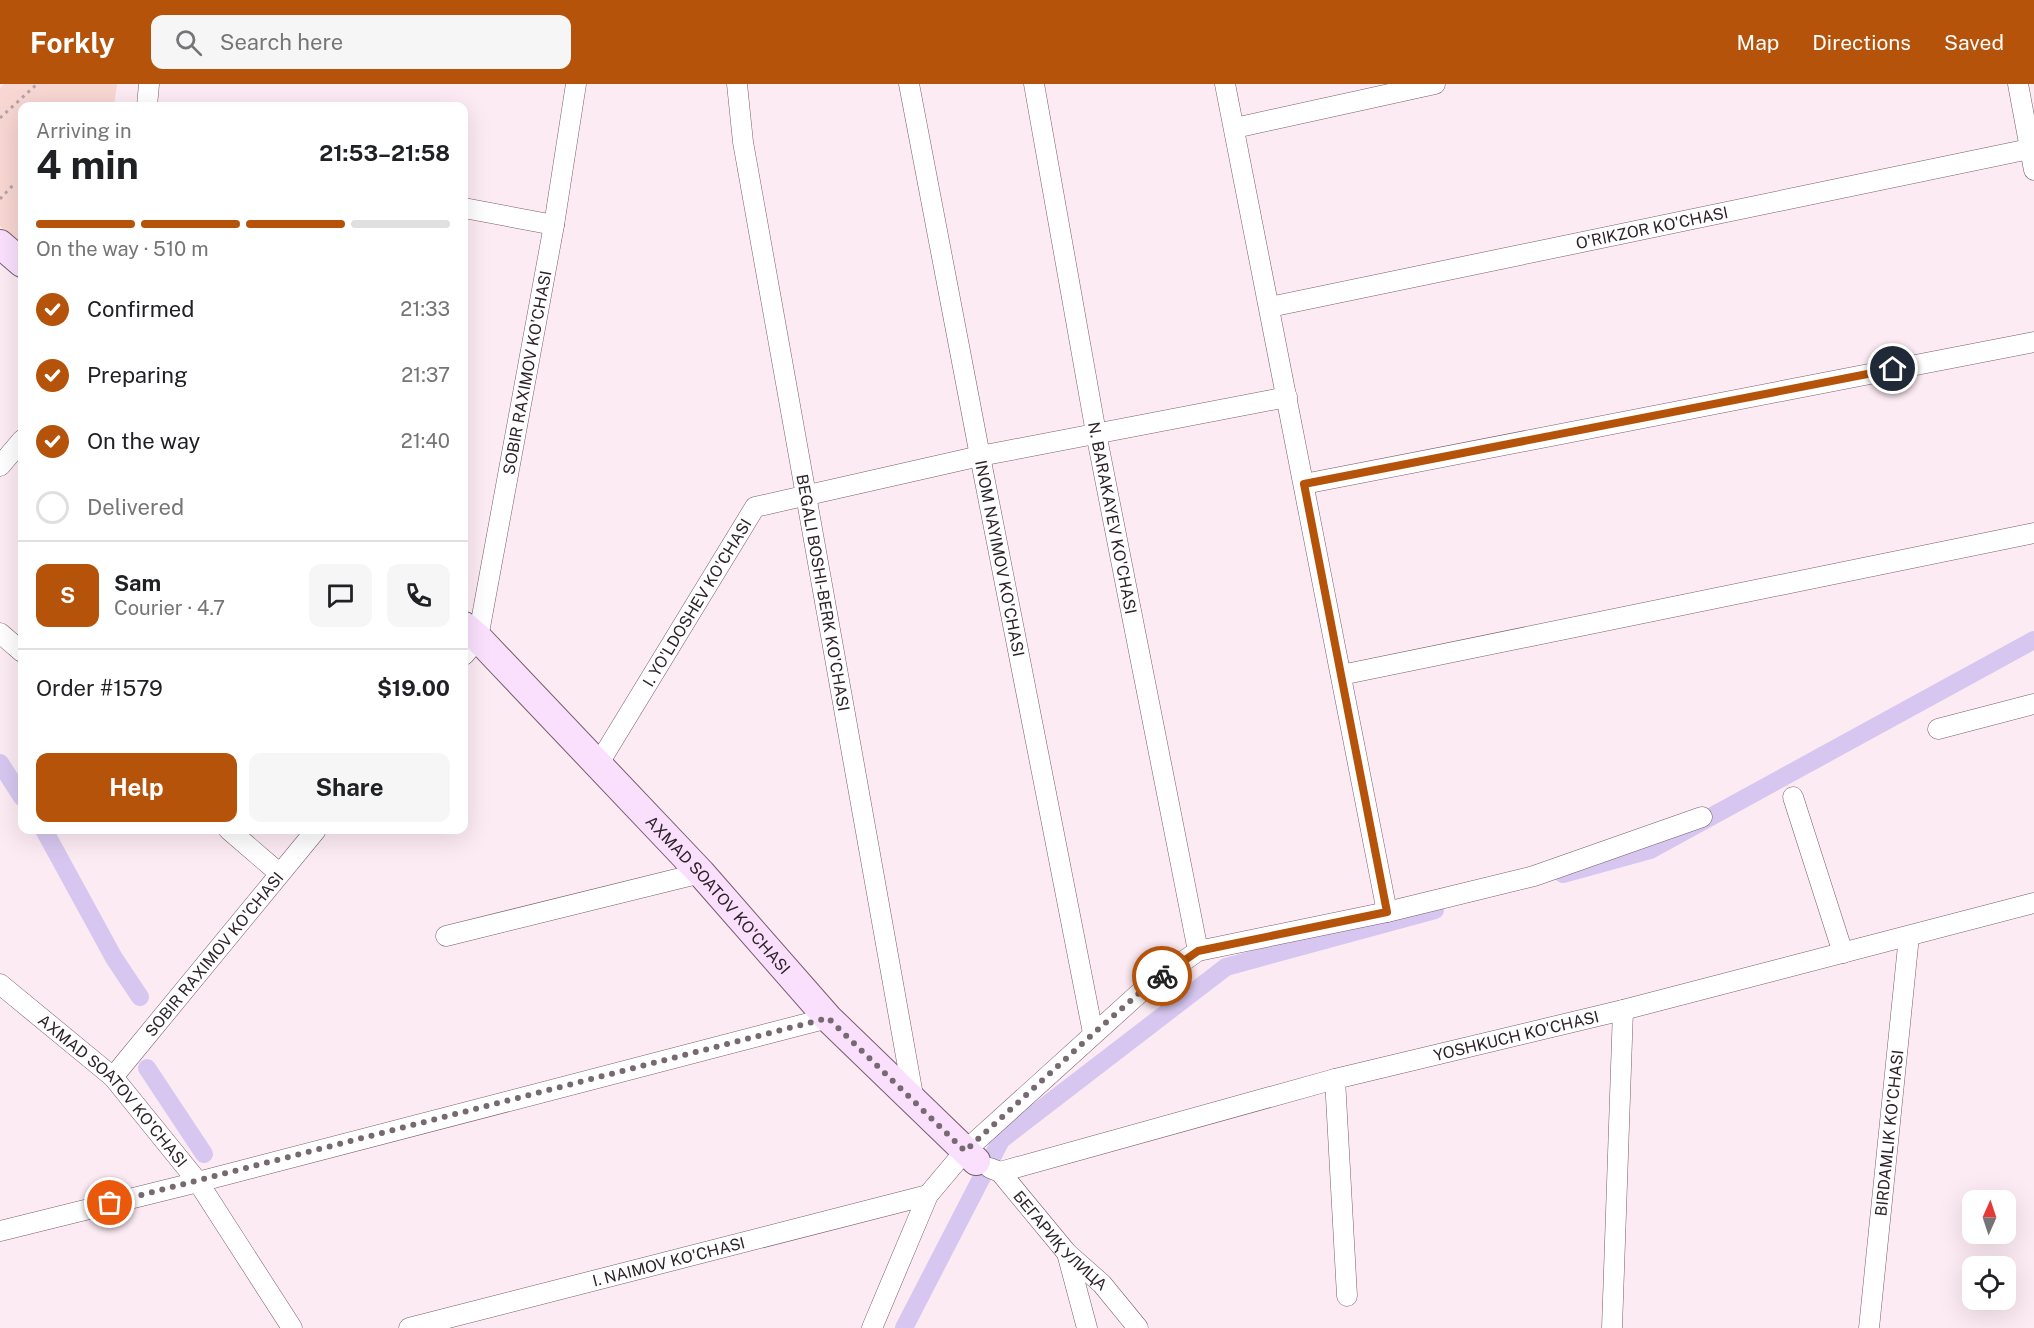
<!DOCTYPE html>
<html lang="en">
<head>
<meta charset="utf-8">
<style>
	body { margin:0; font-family:"Public Sans",sans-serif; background:#f6f6f6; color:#202124; height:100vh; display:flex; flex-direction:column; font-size:22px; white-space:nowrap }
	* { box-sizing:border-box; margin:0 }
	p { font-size:20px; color:#757577 }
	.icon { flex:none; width:33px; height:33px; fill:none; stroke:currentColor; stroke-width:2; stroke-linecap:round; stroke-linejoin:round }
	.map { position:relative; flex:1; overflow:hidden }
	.details { position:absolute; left:18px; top:18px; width:450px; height:732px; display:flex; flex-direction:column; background:#fff; border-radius:12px; box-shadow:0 6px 24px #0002 }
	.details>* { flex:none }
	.needle { width:39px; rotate:3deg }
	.fabs { position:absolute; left:1962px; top:1106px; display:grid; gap:12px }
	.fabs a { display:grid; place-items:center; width:54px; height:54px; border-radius:12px; background:#fff; box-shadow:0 6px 24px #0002; font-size:30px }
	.pin { position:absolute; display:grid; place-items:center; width:51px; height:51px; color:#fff; margin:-26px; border:3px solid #fff; border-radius:50%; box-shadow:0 2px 6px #0007 }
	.courier { position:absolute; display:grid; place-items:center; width:60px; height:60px; margin:-30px; border:4px solid #b45309; border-radius:50%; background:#fff; color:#222; box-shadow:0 2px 8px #0007 }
	.head em { font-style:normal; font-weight:700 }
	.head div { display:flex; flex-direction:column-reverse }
	.head { display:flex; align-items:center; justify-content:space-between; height:102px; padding:0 18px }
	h1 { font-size:39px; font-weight:700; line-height:45px }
	.bar { display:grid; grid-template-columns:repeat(4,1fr); gap:9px 6px; align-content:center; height:72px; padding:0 18px }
	.bar i { height:8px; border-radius:4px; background:#e0e0e0 }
	.bar .current { background:#b45309 }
	.bar p { grid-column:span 4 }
	.line { display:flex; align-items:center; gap:15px; padding:0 18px; border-top:2px solid #e0e0e0 }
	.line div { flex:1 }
	.round { display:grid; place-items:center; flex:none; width:63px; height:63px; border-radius:12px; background:#f6f6f6 }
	ol { padding:0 18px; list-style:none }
	li { display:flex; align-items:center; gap:18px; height:66px }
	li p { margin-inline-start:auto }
	li .icon { padding:6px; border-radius:50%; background:#b45309; color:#fff; stroke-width:4 }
	li:last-child { color:#757577 }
	li i { width:33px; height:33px; border:3px solid #e0e0e0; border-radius:50% }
	.button { display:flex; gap:12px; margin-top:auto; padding:12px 18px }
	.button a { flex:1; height:69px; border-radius:12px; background:#b45309; color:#fff; font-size:24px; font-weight:700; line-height:69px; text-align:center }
	.button a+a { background:#f6f6f6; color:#202124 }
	header { display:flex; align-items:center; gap:36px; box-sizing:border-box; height:84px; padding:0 30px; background:#b45309; color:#fff }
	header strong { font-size:28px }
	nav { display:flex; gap:33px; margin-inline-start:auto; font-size:21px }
	.search { width:420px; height:54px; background:#f6f6f6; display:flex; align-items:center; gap:15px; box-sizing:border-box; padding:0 21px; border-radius:12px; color:#757577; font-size:22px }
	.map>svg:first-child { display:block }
</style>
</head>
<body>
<header>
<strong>Forkly</strong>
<div class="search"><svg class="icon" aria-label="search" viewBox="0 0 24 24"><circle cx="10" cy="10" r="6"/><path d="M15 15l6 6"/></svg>Search here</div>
<nav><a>Map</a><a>Directions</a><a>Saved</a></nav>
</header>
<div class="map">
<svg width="2034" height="1244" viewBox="0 0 2034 1244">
	<rect width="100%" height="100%" fill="#fdebf4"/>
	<path fill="#f8d6d2" d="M 4,0 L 117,0 L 114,22 L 22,22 L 22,162 L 0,142 L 0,4 Z"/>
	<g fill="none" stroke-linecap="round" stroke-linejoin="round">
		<path stroke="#d7c7f0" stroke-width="18" d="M 0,679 L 22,713
			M 44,746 L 114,874 L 140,913
			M 1563,790 L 1650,766 L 2034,556
			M 147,984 L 204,1070
			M 904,1244 L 1001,1056 L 1226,883 L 1435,826"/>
		<defs>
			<g id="street">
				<path id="s1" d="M 737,0 L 743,58 L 914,1017"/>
				<path id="s2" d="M 909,0 L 980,372 L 1093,949"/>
				<path id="s3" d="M 1034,0 L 1096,349 L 1198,867"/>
				<path d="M 1225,0 L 1387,828"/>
				<path d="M 2018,0 L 2034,86"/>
				<path d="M 147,22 L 149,0"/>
				<path d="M 1235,44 L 1435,0"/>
				<path d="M 464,124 L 554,141"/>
				<path id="s4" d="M 1270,223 L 2034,64"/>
				<path d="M 0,382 L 22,356"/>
				<path d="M 1304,400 L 2034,258"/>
				<path d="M 0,549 L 22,568"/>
				<path id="s5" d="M 464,571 L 478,554 L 554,141 L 576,0"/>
				<path d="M 1341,591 L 2034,449"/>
				<path d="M 1938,645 L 2034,620"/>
				<path id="s6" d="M 599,679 L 755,423 L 980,372 L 1287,313"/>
				<path d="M 1793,713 L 1843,869"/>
				<path d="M 229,746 L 279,789"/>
				<path d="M 446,852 L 701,789"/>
				<path id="s7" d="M 0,900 L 113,993 L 198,1098 L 292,1244"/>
				<path id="s8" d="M 113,993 L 316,746"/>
				<path d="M 1335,995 L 1347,1212"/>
				<path id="s9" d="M 990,1084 L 1000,1088 L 1067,1169 L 1102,1200 L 1138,1244"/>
				<path id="s10" d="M 1000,1088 L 1335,995 L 1623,926 L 2034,819"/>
				<path d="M 0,1147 L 198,1098 L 828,934"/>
				<path d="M 1067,1169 L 1087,1244"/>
				<path id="s11" d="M 409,1244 L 928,1111"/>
				<path d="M 872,1244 L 928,1111 L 965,1067 L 1145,904 L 1198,867 L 1387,828 L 1534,792 L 1702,733"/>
				<path d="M 1612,1244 L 1623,926"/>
				<path id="s12" d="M 1869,1244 L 1909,852"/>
			</g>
			<g id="secondary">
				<path d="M 0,160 L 22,179"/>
				<path id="s13" d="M 464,542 L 478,554 L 701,789 L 828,934 L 976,1077"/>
			</g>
		</defs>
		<use href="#street" stroke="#775d6b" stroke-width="21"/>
		<use href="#secondary" stroke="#775d6b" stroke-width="30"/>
		<path stroke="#b2a3ab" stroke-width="3" stroke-dasharray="3 4.5" stroke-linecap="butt" d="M 0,34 L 37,0
			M 0,115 L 15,99"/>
		<use href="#street" stroke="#fff" stroke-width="20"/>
		<use href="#secondary" stroke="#fae0fd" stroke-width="28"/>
	</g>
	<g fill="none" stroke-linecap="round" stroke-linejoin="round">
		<path stroke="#766970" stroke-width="6" stroke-dasharray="0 10.8" d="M 110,1119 L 828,934 L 965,1067 L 1094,949 L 1145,904 L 1162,892"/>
		<path stroke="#b45309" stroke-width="8" d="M 1162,892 L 1198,867 L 1387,828 L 1304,400 L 1893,285"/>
	</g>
	<g text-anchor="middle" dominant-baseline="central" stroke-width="5" stroke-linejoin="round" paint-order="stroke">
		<g font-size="16" fill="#2e2329" stroke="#fff">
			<text stroke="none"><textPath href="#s4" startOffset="390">O'RIKZOR KO'CHASI</textPath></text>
			<text stroke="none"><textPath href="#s5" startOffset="292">SOBIR RAXIMOV KO'CHASI</textPath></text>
			<text stroke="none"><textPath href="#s3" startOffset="441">N. BARAKAYEV KO'CHASI</textPath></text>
			<text stroke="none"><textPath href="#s2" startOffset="483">INOM NAYIMOV KO'CHASI</textPath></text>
			<text stroke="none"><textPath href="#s1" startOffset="516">BEGALI BOSHI-BERK KO'CHASI</textPath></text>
			<text stroke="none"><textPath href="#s6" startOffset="188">I. YO'LDOSHEV KO'CHASI</textPath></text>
			<text stroke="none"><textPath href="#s13" startOffset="370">AXMAD SOATOV KO'CHASI</textPath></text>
			<text stroke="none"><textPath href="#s8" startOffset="159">SOBIR RAXIMOV KO'CHASI</textPath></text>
			<text stroke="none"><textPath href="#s10" startOffset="534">YOSHKUCH KO'CHASI</textPath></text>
			<text stroke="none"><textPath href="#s7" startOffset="156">AXMAD SOATOV KO'CHASI</textPath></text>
			<text stroke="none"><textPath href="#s12" startOffset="196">BIRDAMLIK KO'CHASI</textPath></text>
			<text stroke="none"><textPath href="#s9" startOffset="102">БЕГАРИҚ УЛИЦА</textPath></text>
			<text stroke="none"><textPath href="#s11" startOffset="268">I. NAIMOV KO'CHASI</textPath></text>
		</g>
	</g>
</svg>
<div class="fabs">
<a><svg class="needle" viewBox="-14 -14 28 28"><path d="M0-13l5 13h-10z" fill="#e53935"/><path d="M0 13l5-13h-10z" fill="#757577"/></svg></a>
<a><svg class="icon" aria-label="locate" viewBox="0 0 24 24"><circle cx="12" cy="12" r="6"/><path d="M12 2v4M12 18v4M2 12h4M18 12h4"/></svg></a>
</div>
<div class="pin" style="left:110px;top:1119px;background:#ea580c"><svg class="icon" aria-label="bag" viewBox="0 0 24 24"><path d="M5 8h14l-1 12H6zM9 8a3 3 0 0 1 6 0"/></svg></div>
<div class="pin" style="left:1893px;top:285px;background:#1f2937"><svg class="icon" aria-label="home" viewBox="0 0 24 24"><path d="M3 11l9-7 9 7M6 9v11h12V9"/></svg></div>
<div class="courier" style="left:1162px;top:892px"><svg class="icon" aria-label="bike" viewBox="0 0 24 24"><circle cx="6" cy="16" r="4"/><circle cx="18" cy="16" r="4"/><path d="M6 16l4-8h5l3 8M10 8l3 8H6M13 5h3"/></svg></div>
<section class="details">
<div class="head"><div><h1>4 min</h1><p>Arriving in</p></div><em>21:53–21:58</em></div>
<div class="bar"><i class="current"></i><i class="current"></i><i class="current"></i><i></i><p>On the way · 510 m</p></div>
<ol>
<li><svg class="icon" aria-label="check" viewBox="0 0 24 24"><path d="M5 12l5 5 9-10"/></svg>Confirmed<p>21:33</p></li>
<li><svg class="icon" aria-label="check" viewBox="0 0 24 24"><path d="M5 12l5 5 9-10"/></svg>Preparing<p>21:37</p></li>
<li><svg class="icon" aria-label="check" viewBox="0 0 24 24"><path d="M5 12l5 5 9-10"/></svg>On the way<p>21:40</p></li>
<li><i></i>Delivered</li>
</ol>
<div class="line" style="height:108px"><b class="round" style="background:#b45309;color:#fff">S</b><div><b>Sam</b><p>Courier · 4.7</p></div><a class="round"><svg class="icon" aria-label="chat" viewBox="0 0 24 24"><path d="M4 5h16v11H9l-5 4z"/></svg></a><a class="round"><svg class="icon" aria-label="phone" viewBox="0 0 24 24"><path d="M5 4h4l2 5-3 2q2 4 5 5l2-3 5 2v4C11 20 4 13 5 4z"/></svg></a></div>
<div class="line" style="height:78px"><div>Order #1579</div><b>$19.00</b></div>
<div class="button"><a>Help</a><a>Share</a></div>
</section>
</div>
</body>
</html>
